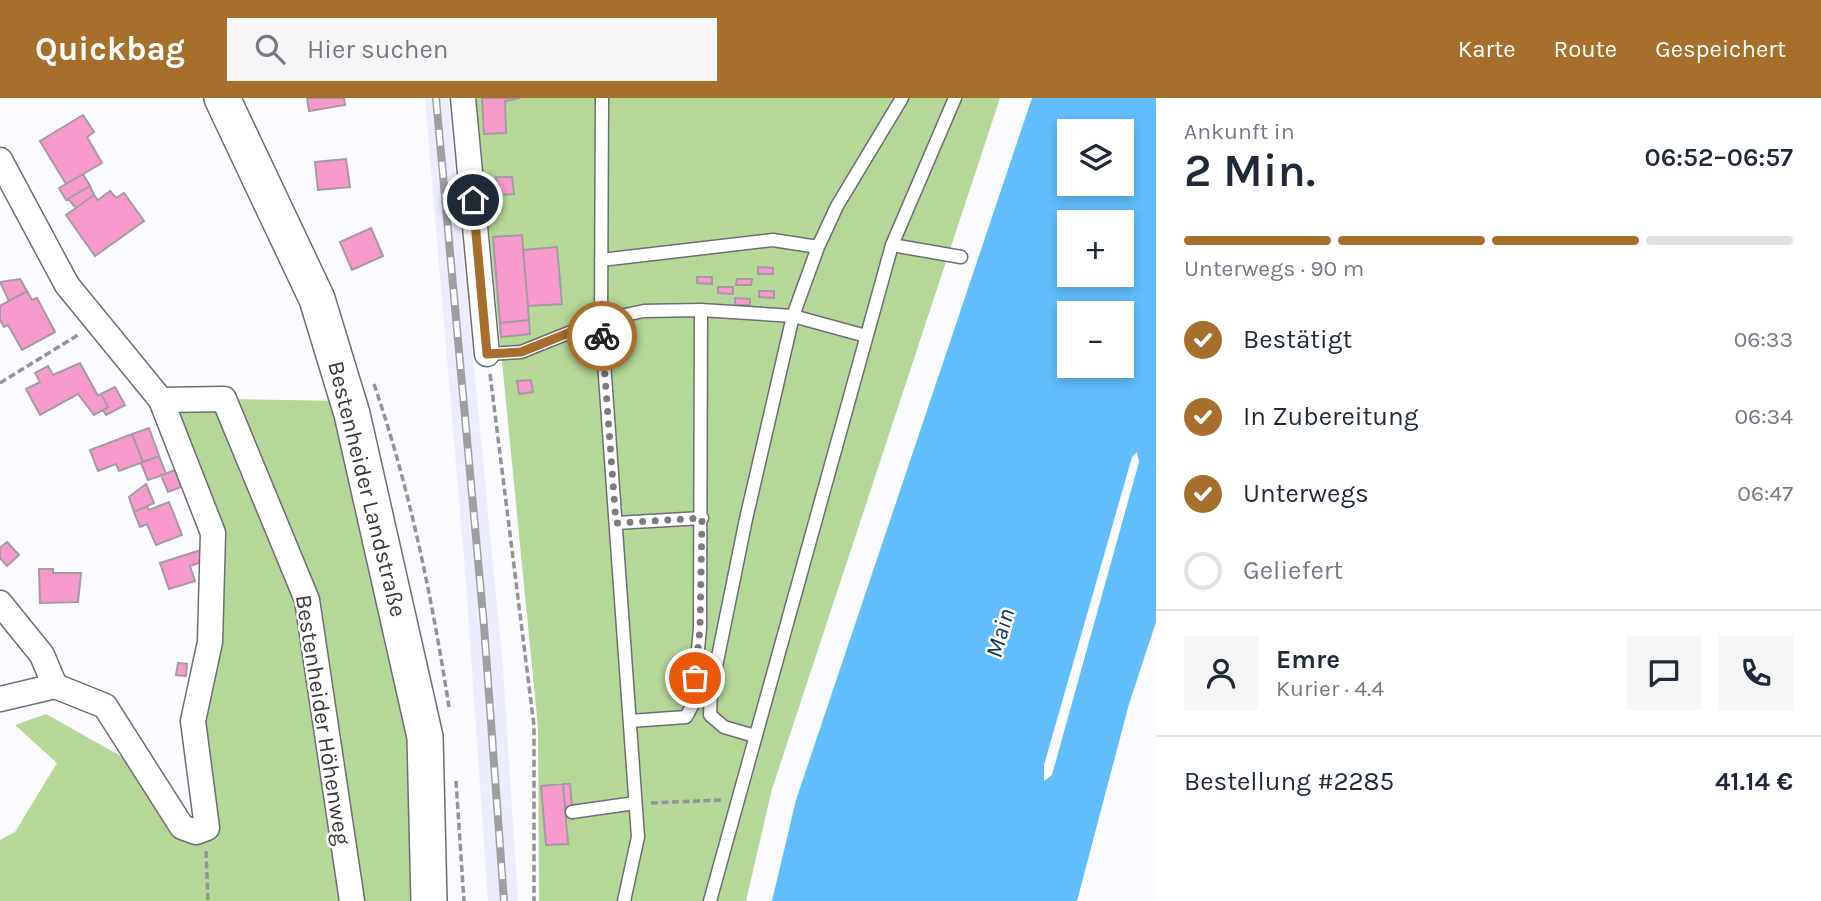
<!DOCTYPE html>
<html lang="de">
<head>
<meta charset="utf-8">
<style>
	body { margin:0; font-family:Karla,sans-serif; background:#f6f6f7; color:#1f2937; height:100vh; display:flex; flex-direction:column; font-size:26px; white-space:nowrap }
	* { box-sizing:border-box; margin:0 }
	p { font-size:23px; color:#747a83 }
	.icon { flex:none; width:38px; height:38px; fill:none; stroke:currentColor; stroke-width:2; stroke-linecap:round; stroke-linejoin:round }
	.map { position:relative; flex:1; overflow:hidden }
	.panel { display:flex; flex-direction:column; background:#fff; width:665px }
	.panel>* { flex:none }
	.fabs { position:absolute; left:1057px; top:21px; display:grid; gap:14px }
	.fabs a { display:grid; place-items:center; width:77px; height:77px; border-radius:0px; background:#fff; box-shadow:0 4px 10px #0003; font-size:35px }
	.pin { position:absolute; display:grid; place-items:center; width:60px; height:60px; color:#fff; margin:-30px; border:4px solid #fff; border-radius:50%; box-shadow:0 2px 7px #0007 }
	.courier { position:absolute; display:grid; place-items:center; width:70px; height:70px; margin:-35px; border:5px solid #a76f2c; border-radius:50%; background:#fff; color:#222; box-shadow:0 2px 9px #0007 }
	.headline em { font-style:normal; font-weight:600 }
	.headline div { display:flex; flex-direction:column-reverse }
	.headline { display:flex; align-items:center; justify-content:space-between; height:119px; padding:0 28px }
	h1 { font-size:46px; font-weight:600; line-height:52px }
	.bar { display:grid; grid-template-columns:repeat(4,1fr); gap:10px 7px; align-content:center; height:84px; padding:0 28px }
	.bar i { height:9px; border-radius:5px; background:#e0e1e3 }
	.bar .selected { background:#a76f2c }
	.bar p { grid-column:span 4 }
	.line { display:flex; align-items:center; gap:18px; padding:0 28px; border-top:2px solid #e0e1e3 }
	.line div { flex:1 }
	.round { display:grid; place-items:center; flex:none; width:74px; height:74px; border-radius:0px; background:#f6f6f7 }
	ol { padding:0 28px; list-style:none }
	li { display:flex; align-items:center; gap:21px; height:77px }
	li p { margin-inline-start:auto }
	li .icon { padding:7px; border-radius:50%; background:#a76f2c; color:#fff; stroke-width:4 }
	li:last-child { color:#747a83 }
	li i { width:38px; height:38px; border:4px solid #e0e1e3; border-radius:50% }
	header { display:flex; align-items:center; gap:42px; box-sizing:border-box; height:98px; padding:0 35px; background:#a76f2c; color:#fff }
	header strong { font-size:33px }
	nav { display:flex; gap:38px; margin-inline-start:auto; font-size:24px }
	.search { width:490px; height:63px; background:#f6f6f7; display:flex; align-items:center; gap:18px; box-sizing:border-box; padding:0 24px; border-radius:0px; color:#747a83; font-size:26px }
	main { display:flex; flex:1; min-height:0 }
	.map>svg:first-child { display:block }
</style>
</head>
<body>
<header>
<strong>Quickbag</strong>
<div class="search"><svg class="icon" aria-label="search" viewBox="0 0 24 24"><circle cx="10" cy="10" r="6"/><path d="M15 15l6 6"/></svg>Hier suchen</div>
<nav><a>Karte</a><a>Route</a><a>Gespeichert</a></nav>
</header>
<main>
<div class="map">
<svg width="1156" height="803" viewBox="0 0 1156 803">
	<rect width="100%" height="100%" fill="#fafaff"/>
	<path fill="#edeefd" d="M 425,0 L 448,0 L 503,570 L 518,803 L 488,803 L 466,485 Z"/>
	<path fill="#b5d798" d="M 476,0 L 1000,0 L 772,691 L 746,803 L 539,803 L 538,629 Z
		M 224,301 L 348,303 L 425,639 L 429,803 L 0,803 L 0,742 L 15,734 L 57,665 L 15,627 L 46,616 L 142,670 L 194,735 L 213,435 L 161,302 Z"/>
	<path fill="#61bdfb" fill-rule="evenodd" d="M 1032,0 L 1156,0 L 1156,524 L 1129,606 L 1077,803 L 772,803 L 796,702 ZM 1069,33 L 1122,33 L 1122,86 L 1069,86 ZM 1069,124 L 1122,124 L 1122,177 L 1069,177 ZM 1069,215 L 1122,215 L 1122,268 L 1069,268 ZM 1137,354 L 1139,364 L 1052,677 L 1044,683 L 1044,667 L 1132,359 Z"/>
	<path fill="#f79acb" stroke="#a39b9f" stroke-width="2" d="M 307,0 L 344,0 L 345,7 L 309,13 Z
		M 482,0 L 520,0 L 505,3 L 506,35 L 484,36 Z
		M 83,17 L 94,34 L 87,39 L 102,65 L 66,86 L 40,43 Z
		M 346,61 L 350,89 L 318,92 L 315,64 Z
		M 83,76 L 90,88 L 66,102 L 59,90 Z
		M 496,79 L 512,79 L 514,96 L 497,97 Z
		M 90,88 L 94,97 L 76,110 L 68,101 Z
		M 110,93 L 116,100 L 124,95 L 144,123 L 95,158 L 66,117 L 94,97 L 98,102 Z
		M 371,130 L 383,158 L 352,172 L 340,144 Z
		M 522,137 L 529,222 L 500,225 L 493,139 Z
		M 557,149 L 562,206 L 528,208 L 523,152 Z
		M 758,169 L 773,170 L 773,176 L 758,176 Z
		M 697,179 L 712,179 L 712,186 L 697,185 Z
		M 20,181 L 27,193 L 9,203 L 0,184 Z
		M 737,181 L 752,181 L 751,187 L 736,187 Z
		M 718,189 L 733,189 L 733,196 L 718,195 Z
		M 27,193 L 32,202 L 37,200 L 55,234 L 22,252 L 8,227 L 4,229 L 0,222 L 0,208 Z
		M 759,193 L 774,193 L 774,200 L 759,199 Z
		M 735,200 L 750,201 L 750,207 L 735,207 Z
		M 529,222 L 530,236 L 501,239 L 500,225 Z
		M 80,265 L 98,298 L 101,296 L 108,309 L 94,317 L 78,296 L 40,317 L 26,291 L 40,284 L 35,275 L 48,268 L 53,277 Z
		M 531,282 L 533,294 L 519,296 L 517,283 Z
		M 115,289 L 125,307 L 106,317 L 103,312 L 108,309 L 101,296 Z
		M 149,330 L 159,358 L 143,364 L 132,336 Z
		M 132,336 L 143,364 L 119,373 L 116,366 L 98,373 L 90,352 Z
		M 159,358 L 166,376 L 148,382 L 141,365 Z
		M 178,371 L 184,388 L 168,394 L 161,377 Z
		M 146,386 L 154,405 L 134,414 L 129,399 Z
		M 169,404 L 182,437 L 156,447 L 147,426 L 140,429 L 134,414 L 147,408 L 149,412 Z
		M 7,444 L 19,457 L 7,468 L 0,460 L 0,450 Z
		M 201,452 L 205,463 L 190,468 L 195,483 L 169,491 L 160,465 Z
		M 39,471 L 53,471 L 53,475 L 81,475 L 78,504 L 40,505 Z
		M 178,565 L 187,566 L 186,578 L 176,577 Z
		M 563,686 L 568,746 L 546,747 L 541,688 Z
		M 563,686 L 570,686 L 573,719 L 566,720 Z"/>
	<g fill="none" stroke-linecap="round" stroke-linejoin="round">
		<defs>
			<path id="lane" d="M 602,0 L 601,222 L 638,739 L 624,803
				M 892,147 L 961,159
				M 601,162 L 773,142 L 818,149
				M 487,256 L 521,254 L 601,222 L 644,213 L 701,212 L 793,218 L 866,238
				M 616,425 L 702,420
				M 630,623 L 686,619 L 693,606 L 700,530 L 701,212
				M 755,638 L 724,629 L 710,617 L 711,593 L 746,421 L 793,218 L 818,149 L 837,108 L 902,0
				M 572,714 L 635,705
				M 710,803 L 892,147 L 955,0"/>
			<path id="street" d="M 463,0 L 487,256
				M 0,62 L 67,187 L 161,302
				M 0,505 L 42,557 L 55,588
				M 0,601 L 55,588 L 105,608 L 182,729 L 196,734 L 207,730 L 193,623 L 210,544 L 213,435 L 161,302 L 224,301 L 307,502 L 352,803"/>
			<path id="secondary" d="M 222,0 L 317,201 L 352,316 L 425,639 L 429,803"/>
		</defs>
		<use href="#lane" stroke="#6d6d74" stroke-width="15"/>
		<use href="#street" stroke="#6d6d74" stroke-width="27"/>
		<use href="#secondary" stroke="#6d6d74" stroke-width="38"/>
		<path stroke="#939397" stroke-width="3.5" stroke-dasharray="7 3.5" stroke-linecap="butt" d="M 490,276 L 534,628 L 534,803
			M 0,285 L 78,237
			M 374,286 C 410,391 432,500 449,609
			M 456,683 L 464,803
			M 651,705 L 721,702
			M 206,753 L 208,803"/>
		<use href="#lane" stroke="#fff" stroke-width="12"/>
		<use href="#street" stroke="#fff" stroke-width="24"/>
		<use href="#secondary" stroke="#fff" stroke-width="35"/>
		<defs>
			<path id="rail" d="M 436,0 L 484,528 L 504,803"/>
		</defs>
		<use href="#rail" stroke="#9f9fa3" stroke-width="8"/>
		<use href="#rail" stroke="#fff" stroke-width="5" stroke-dasharray="16" stroke-linecap="butt"/>
	</g>
	<g fill="none" stroke-linecap="round" stroke-linejoin="round">
		<path stroke="#7c7c80" stroke-width="7" stroke-dasharray="0 12.6" d="M 602,238 L 616,425 L 702,420 L 700,530 L 695,580"/>
		<path stroke="#a76f2c" stroke-width="9" d="M 473,102 L 487,256 L 521,254 L 601,222 L 602,238"/>
	</g>
	<g text-anchor="middle" dominant-baseline="central" stroke-width="5" stroke-linejoin="round" paint-order="stroke">
		<g font-size="23" fill="#38383b" stroke="#fff">
			<text transform="translate(367 391) rotate(76)">Bestenheider Landstraße</text>
			<text transform="translate(323 622) rotate(81)">Bestenheider Höhenweg</text>
		</g>
		<g font-size="24" font-style="italic" fill="#0c344c" stroke="#fff">
			<text transform="translate(1000 535) rotate(-74)">Main</text>
		</g>
	</g>
</svg>
<div class="fabs">
<a><svg class="icon" aria-label="layers" viewBox="0 0 24 24"><path d="M12 4l9 5-9 5-9-5zM3 14l9 5 9-5"/></svg></a>
<a>+</a>
<a>−</a>
</div>
<div class="pin" style="left:695px;top:580px;background:#ea580c"><svg class="icon" aria-label="bag" viewBox="0 0 24 24"><path d="M5 8h14l-1 12H6zM9 8a3 3 0 0 1 6 0"/></svg></div>
<div class="pin" style="left:473px;top:102px;background:#1f2937"><svg class="icon" aria-label="home" viewBox="0 0 24 24"><path d="M3 11l9-7 9 7M6 9v11h12V9"/></svg></div>
<div class="courier" style="left:602px;top:238px"><svg class="icon" aria-label="bike" viewBox="0 0 24 24"><circle cx="6" cy="16" r="4"/><circle cx="18" cy="16" r="4"/><path d="M6 16l4-8h5l3 8M10 8l3 8H6M13 5h3"/></svg></div>
</div>
<section class="panel">
<div class="headline"><div><h1>2 Min.</h1><p>Ankunft in</p></div><em>06:52–06:57</em></div>
<div class="bar"><i class="selected"></i><i class="selected"></i><i class="selected"></i><i></i><p>Unterwegs · 90 m</p></div>
<ol>
<li><svg class="icon" aria-label="check" viewBox="0 0 24 24"><path d="M5 12l5 5 9-10"/></svg>Bestätigt<p>06:33</p></li>
<li><svg class="icon" aria-label="check" viewBox="0 0 24 24"><path d="M5 12l5 5 9-10"/></svg>In Zubereitung<p>06:34</p></li>
<li><svg class="icon" aria-label="check" viewBox="0 0 24 24"><path d="M5 12l5 5 9-10"/></svg>Unterwegs<p>06:47</p></li>
<li><i></i>Geliefert</li>
</ol>
<div class="line" style="height:126px"><a class="round"><svg class="icon" aria-label="person" viewBox="0 0 24 24"><circle cx="12" cy="8" r="4"/><path d="M4 21q1-7 8-7t8 7"/></svg></a><div><b>Emre</b><p>Kurier · 4.4</p></div><a class="round"><svg class="icon" aria-label="chat" viewBox="0 0 24 24"><path d="M4 5h16v11H9l-5 4z"/></svg></a><a class="round"><svg class="icon" aria-label="phone" viewBox="0 0 24 24"><path d="M5 4h4l2 5-3 2q2 4 5 5l2-3 5 2v4C11 20 4 13 5 4z"/></svg></a></div>
<div class="line" style="height:91px"><div>Bestellung #2285</div><b>41.14 €</b></div>
</section>
</main>
</body>
</html>
